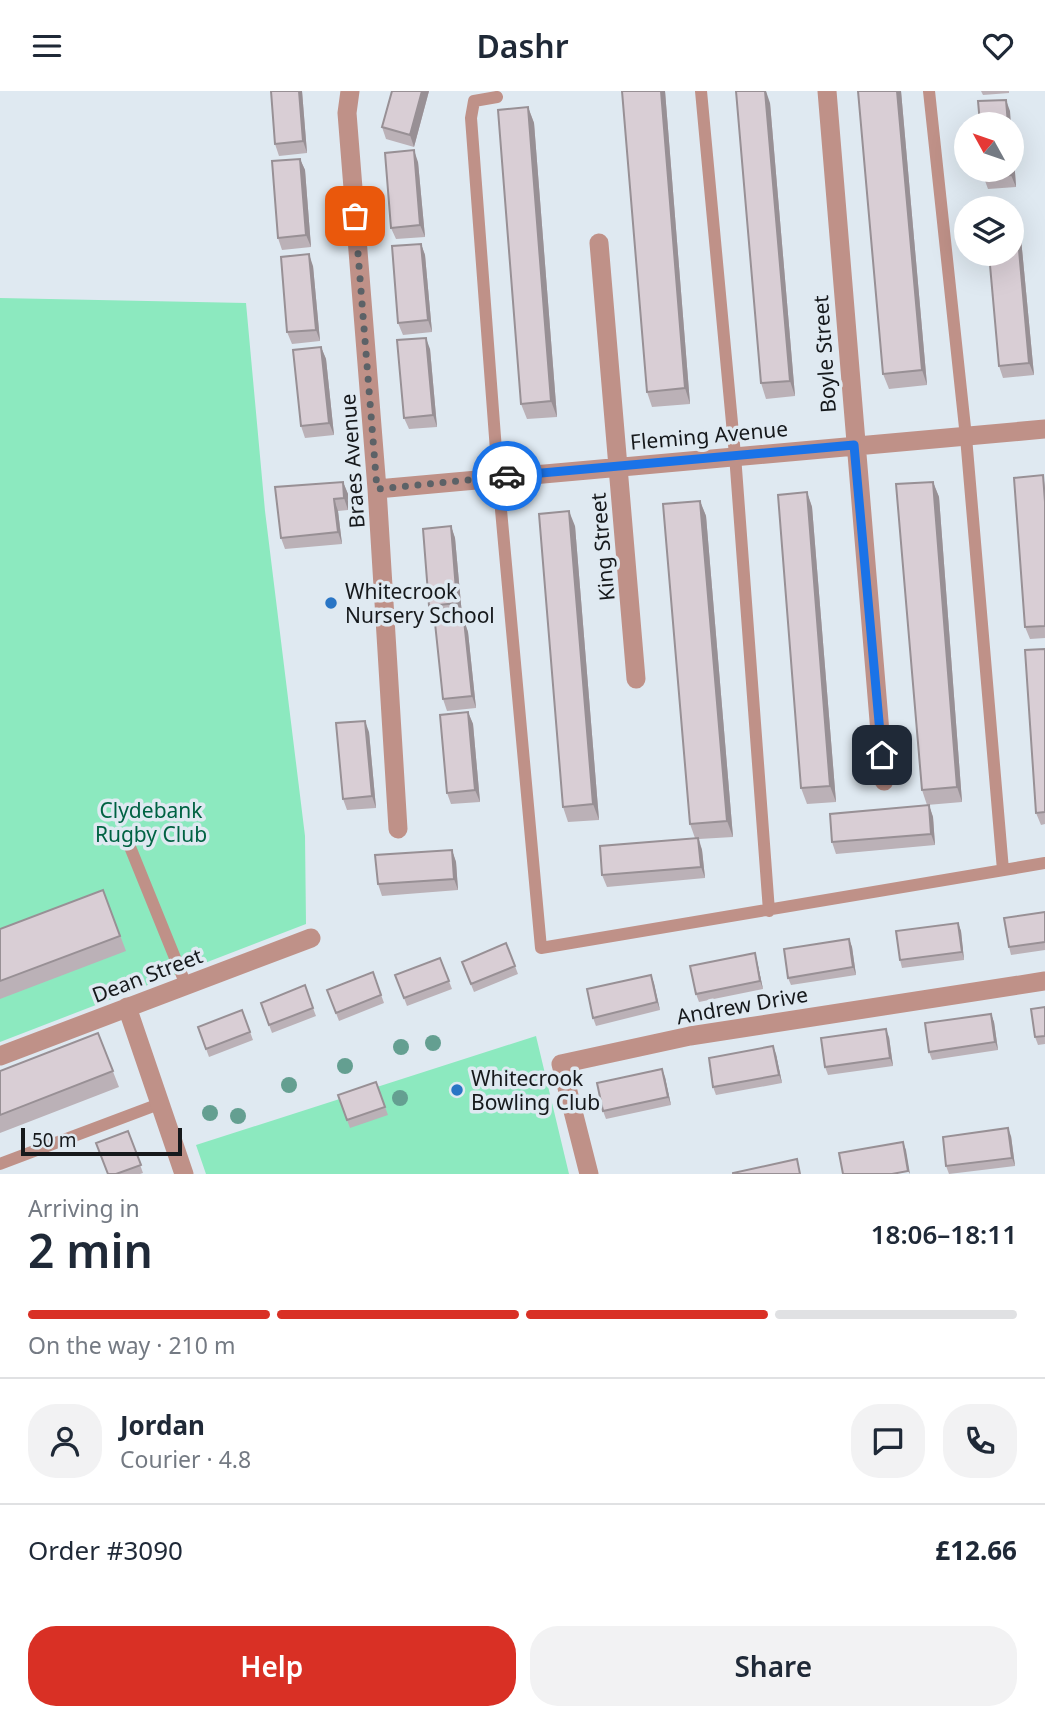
<!DOCTYPE html>
<html lang="en">
<head>
<meta charset="utf-8">
<style>
	body { margin:0; font-family:"Noto Sans",sans-serif; background:#f2f2f3; color:#1f2937; height:100vh; display:flex; flex-direction:column; font-size:26px; white-space:nowrap }
	* { box-sizing:border-box; margin:0 }
	p { font-size:23px; color:#747a83 }
	.icon { flex:none; width:38px; height:38px; fill:none; stroke:currentColor; stroke-width:2; stroke-linecap:round; stroke-linejoin:round }
	.map { position:relative; height:1083px; overflow:hidden }
	.side { display:flex; flex-direction:column; background:#fff; flex:1 }
	.side>* { flex:none }
	.needle { width:46px; rotate:310deg }
	.fabs { position:absolute; left:954px; top:21px; display:grid; gap:14px }
	.fabs a { display:grid; place-items:center; width:70px; height:70px; border-radius:50%; background:#fff; box-shadow:0 7px 28px #0002; font-size:35px }
	.scale { position:absolute; left:21px; bottom:18px; width:161px; box-sizing:border-box; padding-left:7px; border:4px solid #16191c; border-top:0; font-size:19px; line-height:24px; white-space:nowrap; color:#16191c; -webkit-text-stroke:5px #dfe9f1; paint-order:stroke }
	.pin { position:absolute; display:grid; place-items:center; width:60px; height:60px; color:#fff; margin:-30px; border-radius:14px; box-shadow:0 4px 10px #0006 }
	.courier { position:absolute; display:grid; place-items:center; width:70px; height:70px; margin:-35px; border:5px solid #1a73e8; border-radius:50%; background:#fff; color:#222; box-shadow:0 2px 9px #0007 }
	.head em { font-style:normal; font-weight:600 }
	.head div { display:flex; flex-direction:column-reverse }
	.head { display:flex; align-items:center; justify-content:space-between; height:119px; padding:0 28px }
	h1 { font-size:46px; font-weight:600; line-height:52px }
	.bar { display:grid; grid-template-columns:repeat(4,1fr); gap:10px 7px; align-content:center; height:84px; padding:0 28px }
	.bar i { height:9px; border-radius:5px; background:#e0e1e3 }
	.bar .selected { background:#d93025 }
	.bar p { grid-column:span 4 }
	.line { display:flex; align-items:center; gap:18px; padding:0 28px; border-top:2px solid #e0e1e3 }
	.line div { flex:1 }
	.round { display:grid; place-items:center; flex:none; width:74px; height:74px; border-radius:28px; background:#f2f2f3 }
	.action { display:flex; gap:14px; margin-top:auto; padding:14px 28px }
	.action a { flex:1; height:80px; border-radius:28px; background:#d93025; color:#fff; font-size:28px; font-weight:600; line-height:80px; text-align:center }
	.action a+a { background:#f2f2f3; color:#1f2937 }
	header { display:flex; justify-content:space-between; align-items:center; height:91px; padding:0 28px; background:#fff; font-size:32px; font-weight:600 }
	.map>svg:first-child { display:block }
</style>
</head>
<body>
<header><svg class="icon" aria-label="menu" viewBox="0 0 24 24"><path d="M4 6h16M4 12h16M4 18h16"/></svg>Dashr<svg class="icon" aria-label="heart" viewBox="0 0 24 24"><path d="M12 20l-8-8c-3-5 5-10 8-4 3-6 11-1 8 4z"/></svg></header>
<div class="map">
<svg width="1045" height="1083" viewBox="0 0 1045 1083">
	<rect width="100%" height="100%" fill="#dfe9f1"/>
	<path fill="#8ce9bf" d="M 0,207 L 246,212 L 265,420 L 305,745 L 306,833 L 0,951 Z
		M 536,945 L 569,1083 L 206,1083 L 196,1054 Z"/>
	<g fill="none" stroke-linecap="round" stroke-linejoin="round">
		<path stroke="#bf9188" stroke-width="12" d="M 701,0 L 735,364 L 769,820
			M 929,0 L 966,346 L 1003,779
			M 497,6 L 474,10 L 471,27 L 498,386 L 541,857 L 1045,772
			M 126,746 L 186,894
			M 0,1073 L 159,1013"/>
		<path stroke="#bf9188" stroke-width="19" d="M 350,0 L 347,22 L 377,398 L 398,738
			M 827,0 L 884,690
			M 599,152 L 636,588
			M 377,398 L 1045,338
			M 127,916 L 184,1083
			M 0,965 L 311,847
			M 589,1083 L 561,973 L 690,945 L 1045,890"/>
	</g>
	<g fill="#649f91">
		<circle cx="433" cy="952" r="8"/>
		<circle cx="401" cy="956" r="8"/>
		<circle cx="345" cy="975" r="8"/>
		<circle cx="289" cy="994" r="8"/>
		<circle cx="400" cy="1007" r="8"/>
		<circle cx="210" cy="1022" r="8"/>
		<circle cx="238" cy="1025" r="8"/>
	</g>
	<path fill="#bbb1b7" d="M 271,0 L 302,0 L 307,62 L 279,65 L 275,53 Z
		M 392,0 L 429,0 L 414,56 L 386,48 L 382,36 Z
		M 622,0 L 665,0 L 690,313 L 652,316 L 647,301 Z
		M 858,0 L 901,0 L 927,294 L 889,298 L 883,283 Z
		M 981,0 L 1009,0 L 1009,2 L 983,4 Z
		M 770,12 L 795,305 L 766,308 L 761,292 Z
		M 528,16 L 534,32 L 557,326 L 527,328 L 521,313 Z
		M 1012,38 L 1016,96 L 988,98 L 984,87 L 1012,79 Z
		M 300,68 L 305,79 L 311,156 L 282,159 L 278,147 Z
		M 418,71 L 425,146 L 396,148 L 391,137 Z
		M 1020,137 L 1034,284 L 1003,287 L 999,275 Z
		M 421,153 L 425,164 L 432,241 L 403,244 L 398,232 Z
		M 313,175 L 320,250 L 292,253 L 287,241 Z
		M 321,256 L 326,268 L 334,344 L 305,347 L 301,335 Z
		M 430,258 L 437,336 L 409,338 L 404,327 Z
		M 1045,390 L 1045,547 L 1030,548 L 1025,536 Z
		M 343,391 L 348,403 L 348,419 L 338,420 L 342,453 L 285,458 L 281,447 Z
		M 933,391 L 939,406 L 962,711 L 927,714 L 922,699 Z
		M 807,401 L 812,416 L 836,711 L 807,713 L 801,697 Z
		M 700,410 L 706,425 L 733,746 L 699,748 L 702,759 L 705,787 L 607,796 L 602,784 L 695,747 L 690,733 Z
		M 451,435 L 455,447 L 462,524 L 433,526 L 429,515 Z
		M 575,435 L 599,729 L 568,731 L 563,716 Z
		M 464,529 L 468,541 L 476,617 L 447,620 L 443,608 Z
		M 1045,558 L 1045,733 L 1041,734 L 1036,722 Z
		M 468,621 L 473,633 L 480,711 L 451,713 L 447,702 Z
		M 369,641 L 376,717 L 347,719 L 343,708 Z
		M 929,714 L 933,726 L 935,754 L 836,763 L 832,751 Z
		M 452,759 L 456,771 L 458,799 L 382,805 L 378,793 Z
		M 103,799 L 126,860 L 0,908 L 0,838 Z
		M 1045,821 L 1045,859 L 1011,864 L 1009,856 Z
		M 958,832 L 961,840 L 964,869 L 902,877 L 900,869 Z
		M 849,848 L 852,856 L 856,884 L 791,894 L 788,887 Z
		M 440,867 L 452,898 L 407,915 L 395,884 Z
		M 757,870 L 763,898 L 699,911 L 696,903 Z
		M 462,871 L 515,875 L 518,883 L 474,901 Z
		M 373,881 L 384,912 L 339,930 L 327,899 Z
		M 651,884 L 660,919 L 596,935 L 593,927 Z
		M 261,912 L 313,917 L 316,925 L 272,942 Z
		M 1045,916 L 1045,953 L 1038,954 L 1035,946 Z
		M 242,919 L 253,949 L 209,966 L 198,936 Z
		M 991,923 L 994,931 L 998,959 L 932,969 L 929,961 Z
		M 98,942 L 119,996 L 0,1042 L 0,980 Z
		M 889,946 L 893,975 L 828,984 L 825,976 Z
		M 776,963 L 782,992 L 716,1004 L 713,996 Z
		M 665,986 L 671,1014 L 606,1028 L 603,1020 Z
		M 376,991 L 388,1024 L 350,1037 L 347,1029 Z
		M 128,1040 L 143,1082 L 140,1083 L 108,1083 Z
		M 1011,1045 L 1015,1075 L 949,1083 L 946,1075 Z"/>
	<path fill="#989095" d="M 299,0 L 302,0 L 307,62 L 303,50 Z
		M 422,0 L 429,0 L 414,56 L 410,44 Z
		M 661,0 L 665,0 L 690,313 L 685,297 Z
		M 765,0 L 766,0 L 770,12 L 795,305 L 790,290 Z
		M 897,0 L 901,0 L 927,294 L 922,279 Z
		M 1006,9 L 1010,20 L 1011,33 L 1008,33 Z
		M 528,16 L 534,32 L 557,326 L 551,310 Z
		M 1012,38 L 1016,96 L 1011,84 Z
		M 414,59 L 418,71 L 425,146 L 420,134 Z
		M 300,68 L 305,79 L 311,156 L 306,144 Z
		M 1016,125 L 1020,137 L 1034,284 L 1029,272 Z
		M 421,153 L 425,164 L 432,241 L 428,229 Z
		M 309,163 L 313,175 L 320,250 L 316,239 Z
		M 426,247 L 430,258 L 437,336 L 433,324 Z
		M 321,256 L 326,268 L 334,344 L 329,332 Z
		M 343,391 L 348,403 L 348,419 L 344,407 Z
		M 933,391 L 939,406 L 962,711 L 957,696 Z
		M 807,401 L 812,416 L 836,711 L 830,695 Z
		M 334,408 L 338,420 L 342,453 L 338,441 Z
		M 700,410 L 706,425 L 733,746 L 727,730 Z
		M 569,420 L 575,435 L 599,729 L 593,713 Z
		M 451,435 L 455,447 L 462,524 L 457,512 Z
		M 464,529 L 468,541 L 476,617 L 472,605 Z
		M 468,621 L 473,633 L 480,711 L 475,699 Z
		M 365,630 L 369,641 L 376,717 L 372,705 Z
		M 929,714 L 933,726 L 935,754 L 931,743 Z
		M 698,747 L 702,759 L 705,787 L 701,776 Z
		M 452,759 L 456,771 L 458,799 L 454,788 Z
		M 958,832 L 961,840 L 964,869 L 962,861 Z
		M 849,848 L 852,856 L 856,884 L 853,876 Z
		M 755,862 L 757,870 L 763,898 L 760,890 Z
		M 651,884 L 654,892 L 660,919 L 657,911 Z
		M 991,923 L 994,931 L 998,959 L 995,951 Z
		M 886,938 L 889,946 L 893,975 L 890,967 Z
		M 773,955 L 776,963 L 782,992 L 779,984 Z
		M 662,978 L 665,986 L 671,1014 L 668,1006 Z
		M 1008,1037 L 1011,1045 L 1015,1075 L 1012,1067 Z
		M 903,1051 L 906,1059 L 910,1083 L 908,1080 Z"/>
	<path fill="#d9ced5" stroke="#989095" stroke-width="2" d="M 271,0 L 299,0 L 303,50 L 275,53 Z
		M 392,0 L 422,0 L 410,44 L 382,36 Z
		M 622,0 L 661,0 L 685,297 L 647,301 Z
		M 736,0 L 765,0 L 790,290 L 761,292 Z
		M 858,0 L 897,0 L 922,279 L 883,283 Z
		M 1006,9 L 1008,33 L 980,33 L 978,10 Z
		M 528,16 L 551,310 L 521,313 L 498,19 Z
		M 414,59 L 420,134 L 391,137 L 385,62 Z
		M 300,68 L 306,144 L 278,147 L 272,70 Z
		M 983,79 L 1011,79 L 1011,84 L 984,87 Z
		M 1016,125 L 1029,272 L 999,275 L 989,163 L 1012,163 L 1012,126 Z
		M 421,153 L 428,229 L 398,232 L 392,155 Z
		M 309,163 L 316,239 L 287,241 L 281,166 Z
		M 426,247 L 433,324 L 404,327 L 397,249 Z
		M 321,256 L 329,332 L 301,335 L 293,259 Z
		M 1043,384 L 1045,411 L 1045,535 L 1025,536 L 1014,387 Z
		M 343,391 L 344,407 L 334,408 L 338,441 L 281,447 L 275,396 Z
		M 933,391 L 957,696 L 922,699 L 896,393 Z
		M 807,401 L 830,695 L 801,697 L 778,404 Z
		M 700,410 L 727,730 L 690,733 L 663,413 Z
		M 569,420 L 593,713 L 563,716 L 539,423 Z
		M 451,435 L 457,512 L 429,515 L 423,438 Z
		M 464,529 L 472,605 L 443,608 L 435,532 Z
		M 1045,558 L 1045,721 L 1036,722 L 1025,559 Z
		M 468,621 L 475,699 L 447,702 L 440,624 Z
		M 365,630 L 372,705 L 343,708 L 336,632 Z
		M 929,714 L 931,743 L 832,751 L 830,723 Z
		M 698,747 L 701,776 L 602,784 L 600,755 Z
		M 452,759 L 454,788 L 378,793 L 375,764 Z
		M 103,799 L 120,845 L 0,890 L 0,838 Z
		M 1045,821 L 1045,851 L 1009,856 L 1004,827 Z
		M 958,832 L 962,861 L 900,869 L 896,840 Z
		M 849,848 L 853,876 L 788,887 L 784,858 Z
		M 506,852 L 515,875 L 471,893 L 462,871 Z
		M 755,862 L 760,890 L 696,903 L 690,875 Z
		M 440,867 L 449,890 L 404,907 L 395,884 Z
		M 373,881 L 381,904 L 336,922 L 327,899 Z
		M 651,884 L 657,911 L 593,927 L 587,898 Z
		M 305,894 L 313,917 L 269,934 L 261,912 Z
		M 1045,916 L 1045,945 L 1035,946 L 1031,918 Z
		M 242,919 L 250,941 L 206,958 L 198,936 Z
		M 991,923 L 995,951 L 929,961 L 925,932 Z
		M 886,938 L 890,967 L 825,976 L 821,947 Z
		M 98,942 L 113,980 L 0,1024 L 0,980 Z
		M 773,955 L 779,984 L 713,996 L 709,967 Z
		M 662,978 L 668,1006 L 603,1020 L 597,992 Z
		M 376,991 L 385,1016 L 347,1029 L 338,1004 Z
		M 1008,1037 L 1012,1067 L 946,1075 L 943,1046 Z
		M 128,1040 L 141,1074 L 116,1083 L 108,1083 L 96,1052 Z
		M 903,1051 L 908,1080 L 892,1083 L 843,1083 L 839,1062 Z
		M 797,1068 L 800,1083 L 733,1083 L 733,1082 Z"/>
	<g fill="none" stroke-linecap="round" stroke-linejoin="round">
		<path stroke="#5c6267" stroke-width="7" stroke-dasharray="0 12.6" d="M 355,125 L 377,398 L 507,385"/>
		<path stroke="#1a73e8" stroke-width="9" d="M 507,385 L 854,354 L 882,664"/>
	</g>
	<g fill="#2975c5" stroke="#dfe9f1" stroke-width="2.5">
		<circle cx="331" cy="512" r="7"/>
		<circle cx="457" cy="999" r="7"/>
	</g>
	<g text-anchor="middle" dominant-baseline="central" stroke-width="7" stroke-linejoin="round" paint-order="stroke">
		<g font-size="21" fill="#16191c" stroke="#dfe9f1">
			<text transform="translate(824 263) rotate(-94)">Boyle Street</text>
			<text transform="translate(709 344) rotate(-5)">Fleming Avenue</text>
			<text transform="translate(352 370) rotate(-94)">Braes Avenue</text>
			<text transform="translate(602 456) rotate(-95)">King Street</text>
			<text transform="translate(147 884) rotate(-21)">Dean Street</text>
			<text transform="translate(742 914) rotate(-10)">Andrew Drive</text>
		</g>
		<g font-size="21" fill="#16191c" stroke="#dfe9f1" text-anchor="start">
			<text x="345" y="500">Whitecrook<tspan x="345" dy="24">Nursery School</tspan></text>
			<text x="471" y="987">Whitecrook<tspan x="471" dy="24">Bowling Club</tspan></text>
		</g>
		<g font-size="21" fill="#006243" stroke="#dfe9f1">
			<text x="151" y="719">Clydebank<tspan x="151" dy="24">Rugby Club</tspan></text>
		</g>
	</g>
</svg>
<div class="fabs">
<a><svg class="needle" viewBox="-14 -14 28 28"><path d="M0-13l5 13h-10z" fill="#e53935"/><path d="M0 13l5-13h-10z" fill="#747a83"/></svg></a>
<a><svg class="icon" aria-label="layers" viewBox="0 0 24 24"><path d="M12 4l9 5-9 5-9-5zM3 14l9 5 9-5"/></svg></a>
</div>
<div class="scale">50 m</div>
<div class="pin" style="left:355px;top:125px;background:#ea580c"><svg class="icon" aria-label="bag" viewBox="0 0 24 24"><path d="M5 8h14l-1 12H6zM9 8a3 3 0 0 1 6 0"/></svg></div>
<div class="pin" style="left:882px;top:664px;background:#1f2937"><svg class="icon" aria-label="home" viewBox="0 0 24 24"><path d="M3 11l9-7 9 7M6 9v11h12V9"/></svg></div>
<div class="courier" style="left:507px;top:385px"><svg class="icon" aria-label="car" viewBox="0 0 24 24"><path d="M5 17H2v-5l4-1 3-4h7l3 4 3 1v5h-3M9 17h6M6 11h13"/><circle cx="7" cy="17" r="2"/><circle cx="17" cy="17" r="2"/></svg></div>
</div>
<section class="side">
<div class="head"><div><h1>2 min</h1><p>Arriving in</p></div><em>18:06–18:11</em></div>
<div class="bar"><i class="selected"></i><i class="selected"></i><i class="selected"></i><i></i><p>On the way · 210 m</p></div>
<div class="line" style="height:126px"><a class="round"><svg class="icon" aria-label="person" viewBox="0 0 24 24"><circle cx="12" cy="8" r="4"/><path d="M4 21q1-7 8-7t8 7"/></svg></a><div><b>Jordan</b><p>Courier · 4.8</p></div><a class="round"><svg class="icon" aria-label="chat" viewBox="0 0 24 24"><path d="M4 5h16v11H9l-5 4z"/></svg></a><a class="round"><svg class="icon" aria-label="phone" viewBox="0 0 24 24"><path d="M5 4h4l2 5-3 2q2 4 5 5l2-3 5 2v4C11 20 4 13 5 4z"/></svg></a></div>
<div class="line" style="height:91px"><div>Order #3090</div><b>£12.66</b></div>
<div class="action"><a>Help</a><a>Share</a></div>
</section>
</body>
</html>
